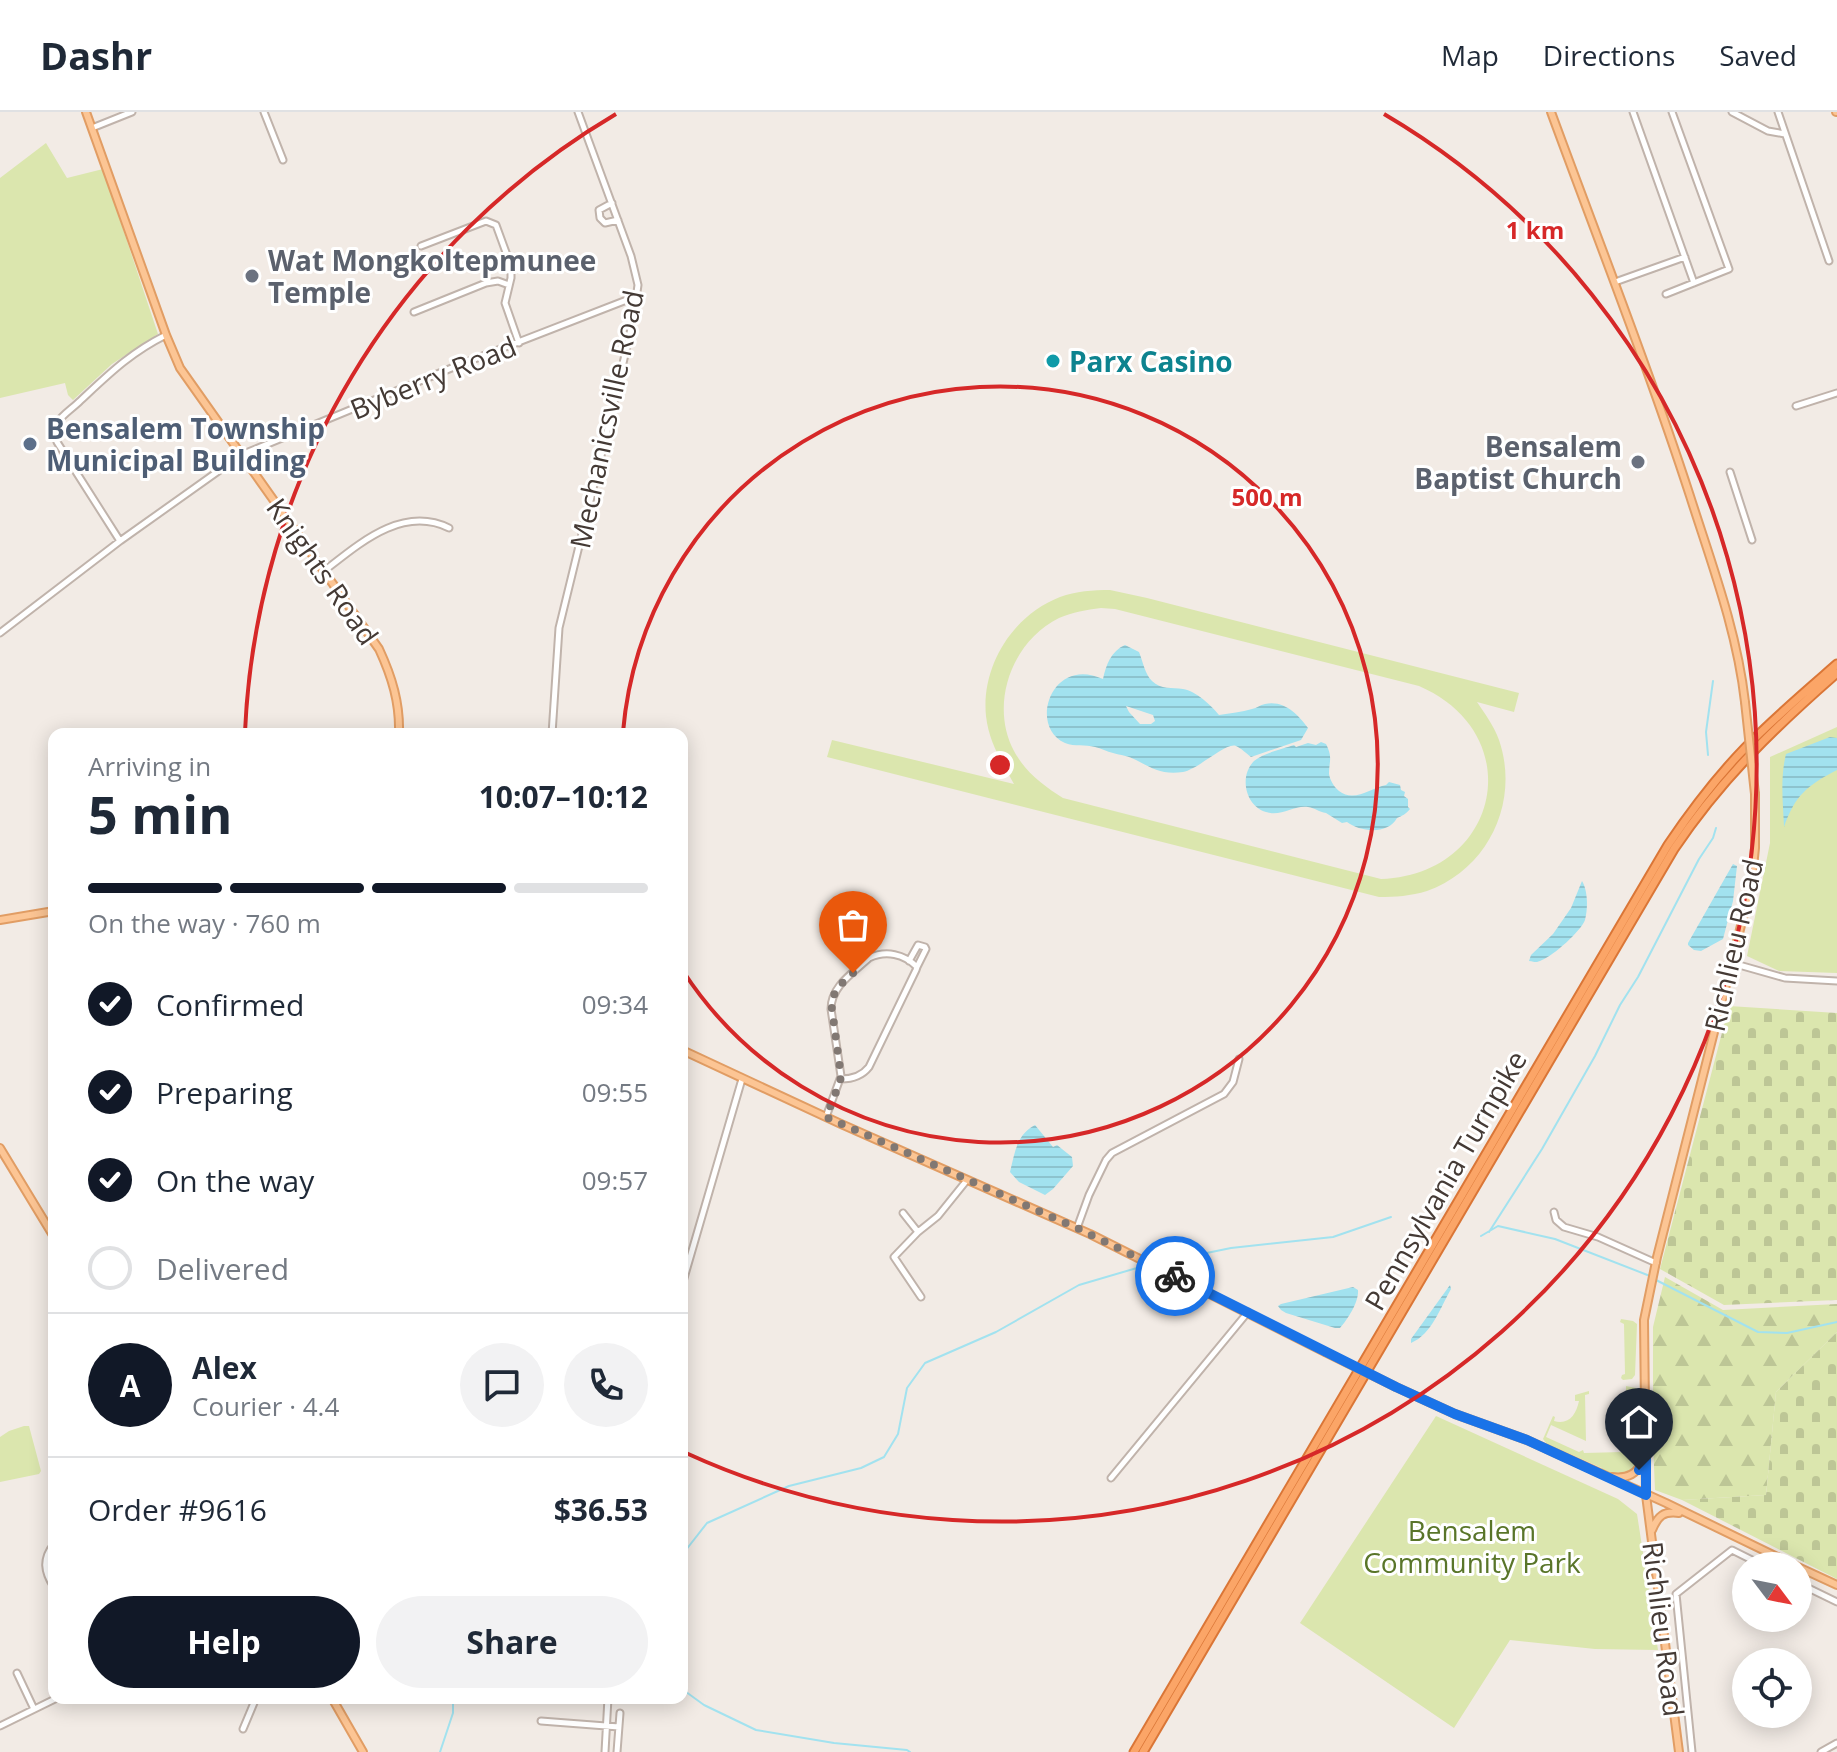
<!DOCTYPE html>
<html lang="en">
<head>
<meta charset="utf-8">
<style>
	body { margin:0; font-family:"Open Sans",sans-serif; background:#f2f2f3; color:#1f2937; height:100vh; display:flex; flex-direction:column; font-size:30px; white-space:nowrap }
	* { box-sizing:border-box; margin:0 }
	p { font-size:26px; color:#747a83 }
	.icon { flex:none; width:44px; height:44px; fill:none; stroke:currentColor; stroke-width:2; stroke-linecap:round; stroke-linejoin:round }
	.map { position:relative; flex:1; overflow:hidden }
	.sheet { position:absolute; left:48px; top:616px; width:640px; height:976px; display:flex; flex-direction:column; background:#fff; border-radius:16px; box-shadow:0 4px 20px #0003 }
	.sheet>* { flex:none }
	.needle { width:52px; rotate:122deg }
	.buttons { position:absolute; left:1732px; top:1440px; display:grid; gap:16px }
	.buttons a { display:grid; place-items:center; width:80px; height:80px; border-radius:50%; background:#fff; box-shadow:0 4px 20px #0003; font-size:40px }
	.pin { position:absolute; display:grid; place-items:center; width:68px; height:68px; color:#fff; margin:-82px -34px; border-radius:50% 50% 50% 0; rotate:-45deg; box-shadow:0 0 8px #0007 }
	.pin .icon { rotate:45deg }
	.courier { position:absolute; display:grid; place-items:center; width:80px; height:80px; margin:-40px; border:6px solid #1a73e8; border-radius:50%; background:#fff; color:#222; box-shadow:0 2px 10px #0007 }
	.overview em { font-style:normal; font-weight:700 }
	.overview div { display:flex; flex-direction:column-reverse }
	.overview { display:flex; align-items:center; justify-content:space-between; height:136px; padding:0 40px }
	h1 { font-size:52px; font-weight:700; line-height:60px }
	.bar { display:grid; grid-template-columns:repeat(4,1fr); gap:12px 8px; align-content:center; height:96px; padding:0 40px }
	.bar i { height:10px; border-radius:6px; background:#e0e1e3 }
	.bar .selected { background:#111827 }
	.bar p { grid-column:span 4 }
	.line { display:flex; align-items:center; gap:20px; padding:0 40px; border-top:2px solid #e0e1e3 }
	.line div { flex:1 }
	.round { display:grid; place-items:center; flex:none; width:84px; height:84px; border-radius:42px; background:#f2f2f3 }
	ol { padding:0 40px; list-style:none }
	li { display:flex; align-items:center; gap:24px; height:88px }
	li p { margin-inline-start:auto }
	li .icon { padding:8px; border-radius:50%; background:#111827; color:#fff; stroke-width:4 }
	li:last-child { color:#747a83 }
	li i { width:44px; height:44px; border:4px solid #e0e1e3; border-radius:50% }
	.button { display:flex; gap:16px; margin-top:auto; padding:16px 40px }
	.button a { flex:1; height:92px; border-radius:48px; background:#111827; color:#fff; font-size:32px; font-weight:700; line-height:92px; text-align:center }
	.button a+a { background:#f2f2f3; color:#1f2937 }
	header { display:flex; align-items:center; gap:48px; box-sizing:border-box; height:112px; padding:0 40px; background:#fff; border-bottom:2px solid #e0e1e3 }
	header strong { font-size:38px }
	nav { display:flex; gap:44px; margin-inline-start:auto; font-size:28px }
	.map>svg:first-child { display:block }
</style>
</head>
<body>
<header>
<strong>Dashr</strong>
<nav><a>Map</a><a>Directions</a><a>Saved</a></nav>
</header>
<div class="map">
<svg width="1837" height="1640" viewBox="0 0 1837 1640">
	<defs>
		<pattern id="forest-firs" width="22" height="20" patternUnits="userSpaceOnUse" patternTransform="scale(2)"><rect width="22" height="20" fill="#dbe6ae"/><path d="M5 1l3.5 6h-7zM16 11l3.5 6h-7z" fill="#bdc696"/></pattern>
		<pattern id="cemetery-stones" width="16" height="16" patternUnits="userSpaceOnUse" patternTransform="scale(2)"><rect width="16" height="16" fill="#dbe6ae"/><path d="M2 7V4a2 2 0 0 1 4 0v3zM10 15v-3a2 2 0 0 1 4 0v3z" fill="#bdc696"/></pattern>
		<pattern id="water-rules" width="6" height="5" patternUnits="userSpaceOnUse" patternTransform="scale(2)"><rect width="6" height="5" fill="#a2e2ef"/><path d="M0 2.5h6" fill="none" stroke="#8dc3ce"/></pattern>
	</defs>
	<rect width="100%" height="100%" fill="#f2ebe5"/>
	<path fill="#dbe6ae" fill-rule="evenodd" d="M 46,31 L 67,66 L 103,57 L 158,222 L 112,252 L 73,288 L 68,283 L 65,271 L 0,286 L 0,66 Z
		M 1110,478 L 1147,486 L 1519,581 L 1514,600 L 1477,590 C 1485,602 1494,614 1499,628 C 1520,689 1489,757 1427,779 C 1411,784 1395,785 1379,785 L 827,645 L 832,628 L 1014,672 C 1002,650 989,631 986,604 C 981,554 1013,503 1060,485 C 1076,479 1093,478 1110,478 ZM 1101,496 L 1115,497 L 1419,574 C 1530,622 1500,763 1381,767 L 1063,686 C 1044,674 1025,660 1014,639 C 989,592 1012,529 1059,506 C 1073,500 1086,498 1101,496 Z
		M 1837,615 L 1837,861 L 1779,859 L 1747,844 L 1770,731 L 1770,645 Z
		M 1621,1207 L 1633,1209 L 1637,1212 L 1635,1263 L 1632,1267 L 1623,1268 L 1621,1266 L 1622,1263 L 1625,1262 L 1624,1212 L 1620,1210 Z
		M 1626,1274 L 1636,1276 L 1636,1295 L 1639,1295 L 1640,1349 L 1633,1360 C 1621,1364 1613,1364 1602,1359 L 1602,1356 L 1547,1332 L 1543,1327 L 1553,1304 L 1555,1305 L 1554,1309 C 1569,1313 1576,1303 1579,1289 L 1575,1289 L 1575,1283 L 1589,1279 L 1589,1282 L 1585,1283 L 1586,1329 L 1551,1313 L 1546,1325 L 1579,1340 L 1583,1338 L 1584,1341 L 1623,1340 L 1624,1337 L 1627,1336 L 1626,1304 L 1622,1302 L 1626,1299 Z
		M 1436,1304 L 1618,1387 L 1637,1402 L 1658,1538 L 1595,1537 L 1510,1528 L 1454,1616 L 1300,1511 Z
		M 24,1314 L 29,1314 L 41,1359 L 39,1362 L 0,1370 L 0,1325 L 9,1319 Z"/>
	<path fill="url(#forest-firs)" d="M 1665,1165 L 1723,1198 L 1837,1192 L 1837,1220 L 1776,1280 L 1766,1383 L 1682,1388 L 1655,1378 L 1653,1331 L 1653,1215 Z"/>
	<path fill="url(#cemetery-stones)" d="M 1729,894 L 1837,901 L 1837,1188 L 1724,1193 L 1660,1157 Z
		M 1837,1220 L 1837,1467 L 1682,1388 L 1766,1383 L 1776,1280 Z"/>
	<path fill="url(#water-rules)" fill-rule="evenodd" d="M 1125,533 L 1139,540 C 1143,550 1145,562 1152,569 C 1161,578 1172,575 1183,577 C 1196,579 1211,593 1219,603 C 1230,601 1242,600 1252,597 C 1257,596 1260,593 1265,592 C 1285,588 1298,603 1308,616 L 1301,628 L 1251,645 C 1247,642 1241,636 1236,634 C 1226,630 1199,657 1183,660 C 1163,663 1153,657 1136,648 C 1129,644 1120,643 1113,641 C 1107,640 1101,636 1095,635 C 1085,632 1075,635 1065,631 C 1028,615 1051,543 1103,567 C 1106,553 1111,539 1125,533 ZM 1126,594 L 1153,603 L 1155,609 L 1151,612 L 1140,612 L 1129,600 Z
		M 1830,625 L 1837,626 L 1837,658 C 1808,673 1795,683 1784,715 C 1783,691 1780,666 1786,642 Z
		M 1321,630 L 1326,632 C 1333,646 1329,649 1329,662 C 1330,668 1334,675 1339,679 C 1354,691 1371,676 1386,673 L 1389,670 L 1400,673 L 1401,678 L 1405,680 L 1404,684 L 1408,687 L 1408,695 L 1410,697 C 1406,702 1402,704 1397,706 C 1388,723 1360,720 1347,710 L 1342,711 L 1326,701 C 1319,700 1315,696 1308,695 C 1294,693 1281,705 1266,700 C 1245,694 1239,664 1254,649 C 1263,641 1283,637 1294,633 L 1296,635 L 1308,631 L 1316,633 Z
		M 1733,752 L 1737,754 L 1733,789 L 1723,827 L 1701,839 L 1694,838 L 1688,833 L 1688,831 Z
		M 1582,769 C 1588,779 1588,796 1585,808 C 1581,819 1553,844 1542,848 C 1536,851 1536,850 1529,849 L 1531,843 L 1553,822 L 1571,796 Z
		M 1035,1013 L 1053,1035 L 1057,1033 L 1072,1045 L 1073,1054 L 1053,1077 L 1045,1083 L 1019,1070 L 1010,1060 C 1015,1041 1016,1023 1035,1013 Z
		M 1450,1173 L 1451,1177 C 1440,1196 1432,1222 1411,1231 L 1411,1227 Z
		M 1353,1175 L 1358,1178 C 1359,1190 1348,1207 1340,1216 L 1335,1216 L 1286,1201 L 1281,1198 L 1278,1194 L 1281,1192 Z"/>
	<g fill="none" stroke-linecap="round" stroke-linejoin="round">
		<path stroke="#a2e2ef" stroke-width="2" d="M 1708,643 L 1706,620 L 1713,569
			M 1489,1120 L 1542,1037 L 1595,944 L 1620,893 L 1638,865 L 1699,747 L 1713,726 L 1716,716
			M 1481,1124 L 1498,1114 L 1555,1127 L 1650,1164
			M 1153,1152 L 1231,1136 L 1333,1125 L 1391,1105
			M 1656,1168 L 1758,1220 L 1787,1221 L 1837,1210
			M 682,1443 L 707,1411 L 789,1374 L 861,1356 L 884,1345 L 898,1322 L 907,1276 L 925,1251 L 996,1220 L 1079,1173 L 1147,1153
			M 682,1577 L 704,1593 L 756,1618 L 834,1631 L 907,1638 L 910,1640
			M 440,1640 L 453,1601 L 453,1586"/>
		<defs>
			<path id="minor" d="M 264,0 L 283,48
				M 1633,0 L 1694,171
				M 1732,0 L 1768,19 L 1785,22
				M 1778,0 L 1829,149
				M 92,16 L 132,0
				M 612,91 L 599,98 L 600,106 L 605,111 L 618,108
				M 421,134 L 486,109 L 496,113 L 511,154 L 511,166 L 505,191 L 519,231
				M 1615,170 L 1685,145
				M 1666,182 L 1729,157 L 1672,0
				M 414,200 L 486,171 L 498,169 L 509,173
				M 1796,294 L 1837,281
				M 1730,360 L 1752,428
				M 120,429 L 57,330 C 55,323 54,318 57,311 C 62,303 73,296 80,289 C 109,262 130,241 166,223
				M 324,459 C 359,432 402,393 449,416
				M 0,521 L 120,429 L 241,343 L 454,255 L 637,184
				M 552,622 L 559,516 L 611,303 L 633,208 L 638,173 L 631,144 L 578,0
				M 909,849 L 918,833 L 925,835 L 926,837 L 917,855
				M 1732,851 L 1785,866 L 1837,869
				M 826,1005 L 841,964 L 831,897 C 831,874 853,861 869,846 C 886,838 904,842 917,855 L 916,858 L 869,955 C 862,964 852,967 841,967
				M 1554,1100 L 1556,1108 L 1564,1115 L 1598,1125 L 1656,1151
				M 903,1101 L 918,1120
				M 1077,1116 L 1089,1083 L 1106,1048 L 1112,1041 L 1224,982 L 1233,970 L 1239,947
				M 682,1173 L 742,967
				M 921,1185 L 894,1145 L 918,1120 L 938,1104 L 967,1068
				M 1111,1366 L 1248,1200
				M 54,1432 C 42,1447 44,1460 54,1475
				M 1798,1471 L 1837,1490
				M 17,1561 L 34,1597
				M 541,1609 L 619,1615
				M 0,1614 L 57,1586
				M 243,1617 L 256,1586
				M 605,1640 L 608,1586
				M 617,1640 L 620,1601
				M 1692,1640 L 1676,1482 L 1732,1438 L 1764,1454
				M 1821,1640 L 1837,1631"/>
			<path id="major" d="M 86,0 L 166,223 L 180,256 L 379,537 C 392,565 400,591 399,622
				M 1551,0 C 1598,128 1648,255 1690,384 C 1712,453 1737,519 1745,590
				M 1836,0 L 1837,0
				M 0,808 L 54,799
				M 682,938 L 841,1012 L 1090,1122 L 1325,1240
				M 0,1036 L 54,1125
				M 1396,1275 L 1455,1302 L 1527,1328 L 1666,1391 L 1796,1454
				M 1612,1365 C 1628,1367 1637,1362 1644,1347
				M 1652,1418 C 1658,1404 1663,1399 1679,1401
				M 1798,1455 L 1837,1473
				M 332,1586 L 363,1640
				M 1679,1640 L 1646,1383 L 1644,1208 L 1657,1145 L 1751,774 L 1755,736 L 1755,682"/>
			<path id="highway" d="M 1134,1640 L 1668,733 C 1691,699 1716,666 1745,636 C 1774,606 1806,579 1837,552
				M 1143,1640 L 1674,737 C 1721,667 1774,616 1837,561"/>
		</defs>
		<use href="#minor" stroke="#c0b3ab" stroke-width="9"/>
		<use href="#major" stroke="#e19d64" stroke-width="10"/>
		<use href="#highway" stroke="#da7637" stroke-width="11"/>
		<use href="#minor" stroke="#fff" stroke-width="5"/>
		<use href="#major" stroke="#fcc594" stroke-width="6"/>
		<use href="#highway" stroke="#fba567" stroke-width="7"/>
		<defs>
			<path id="major-bridge" d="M 1745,590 L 1755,682
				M 1325,1240 L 1396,1275"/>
		</defs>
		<use href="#major-bridge" stroke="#e19d64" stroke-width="10" stroke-linecap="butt"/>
		<use href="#major-bridge" stroke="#fcc594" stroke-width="6"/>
	</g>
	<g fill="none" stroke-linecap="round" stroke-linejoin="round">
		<path stroke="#817873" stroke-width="8" stroke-dasharray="0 14.4" d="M 853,861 L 837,876 L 831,890 L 841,964 L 840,970 L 826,1005 L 1077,1116 L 1175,1164"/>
		<path stroke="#1a73e8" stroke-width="10" d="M 1175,1164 L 1396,1275 L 1455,1302 L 1527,1328 L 1646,1383 L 1646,1344 L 1639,1358"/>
	</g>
	<g fill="none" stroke="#d62828" stroke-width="4">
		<path d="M623 620A378 378 0 1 1 683 859"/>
		<path d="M245 620A756 756 0 0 1 616 2M1384 2A756 756 0 0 1 686 1341"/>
	</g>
	<g fill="#6b7280" stroke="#fff" stroke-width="3">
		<circle cx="252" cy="164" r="8"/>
		<circle cx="1638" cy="350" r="8"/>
	</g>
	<circle fill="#0f9aa8" stroke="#fff" stroke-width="3" cx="1053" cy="249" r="8"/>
	<circle fill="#5c6f8a" stroke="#fff" stroke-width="3" cx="30" cy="332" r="8"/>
	<g text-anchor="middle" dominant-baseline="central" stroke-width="6" stroke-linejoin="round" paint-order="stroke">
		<g font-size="28" font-weight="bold" fill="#5b616d" stroke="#fff" text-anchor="start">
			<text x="268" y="148">Wat Mongkoltepmunee<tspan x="268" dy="32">Temple</tspan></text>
			<text x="1622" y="334" text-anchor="end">Bensalem<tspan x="1622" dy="32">Baptist Church</tspan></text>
		</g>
		<g font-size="28" font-weight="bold" fill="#0d838f" stroke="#fff" text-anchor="start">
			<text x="1069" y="249">Parx Casino</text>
		</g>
		<g font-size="28" fill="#443a35" stroke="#fff">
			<text transform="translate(433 265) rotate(-22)">Byberry Road</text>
			<text transform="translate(606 307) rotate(-78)">Mechanicsville Road</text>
			<text transform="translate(323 459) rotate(55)">Knights Road</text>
			<text transform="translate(1733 833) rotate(-77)">Richlieu Road</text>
			<text transform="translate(1445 1068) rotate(-60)">Pennsylvania Turnpike</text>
			<text transform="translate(1664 1517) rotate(83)">Richlieu Road</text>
		</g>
		<g font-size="28" font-weight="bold" fill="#4e5e75" stroke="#fff" text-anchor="start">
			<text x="46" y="316">Bensalem Township<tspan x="46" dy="32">Municipal Building</tspan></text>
		</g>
		<g font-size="28" fill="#597529" stroke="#fff">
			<text x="1472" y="1418">Bensalem<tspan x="1472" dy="32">Community Park</tspan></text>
		</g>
	</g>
	<circle cx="1000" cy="653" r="12" fill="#d62828" stroke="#fff" stroke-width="4"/>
	<g font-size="24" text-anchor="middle" font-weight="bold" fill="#d62828" stroke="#fff" stroke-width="6" stroke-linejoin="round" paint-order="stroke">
		<text x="1535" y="127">1 km</text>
		<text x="1267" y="394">500 m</text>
	</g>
</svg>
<div class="buttons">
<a><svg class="needle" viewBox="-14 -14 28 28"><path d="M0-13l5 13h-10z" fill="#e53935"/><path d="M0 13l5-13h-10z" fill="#747a83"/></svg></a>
<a><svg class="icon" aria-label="locate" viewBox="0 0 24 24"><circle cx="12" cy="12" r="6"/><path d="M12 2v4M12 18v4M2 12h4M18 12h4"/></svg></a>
</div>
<div class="pin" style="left:853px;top:861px;background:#ea580c"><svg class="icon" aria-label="bag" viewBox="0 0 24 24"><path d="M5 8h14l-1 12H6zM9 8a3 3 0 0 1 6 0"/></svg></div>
<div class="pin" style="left:1639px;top:1358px;background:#1f2937"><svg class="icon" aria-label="home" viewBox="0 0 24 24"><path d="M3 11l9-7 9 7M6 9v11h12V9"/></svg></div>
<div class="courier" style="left:1175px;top:1164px"><svg class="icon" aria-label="bike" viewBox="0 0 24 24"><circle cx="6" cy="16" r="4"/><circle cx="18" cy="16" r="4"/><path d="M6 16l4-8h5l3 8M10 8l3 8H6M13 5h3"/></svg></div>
<section class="sheet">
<div class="overview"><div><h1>5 min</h1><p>Arriving in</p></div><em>10:07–10:12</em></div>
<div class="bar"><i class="selected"></i><i class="selected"></i><i class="selected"></i><i></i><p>On the way · 760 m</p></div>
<ol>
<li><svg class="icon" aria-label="check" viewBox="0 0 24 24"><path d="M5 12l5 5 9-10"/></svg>Confirmed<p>09:34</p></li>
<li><svg class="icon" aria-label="check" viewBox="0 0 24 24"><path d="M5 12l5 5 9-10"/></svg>Preparing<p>09:55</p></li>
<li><svg class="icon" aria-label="check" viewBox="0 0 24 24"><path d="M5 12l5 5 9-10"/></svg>On the way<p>09:57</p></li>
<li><i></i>Delivered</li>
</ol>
<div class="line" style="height:144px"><b class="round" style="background:#111827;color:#fff">A</b><div><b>Alex</b><p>Courier · 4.4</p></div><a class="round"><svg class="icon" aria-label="chat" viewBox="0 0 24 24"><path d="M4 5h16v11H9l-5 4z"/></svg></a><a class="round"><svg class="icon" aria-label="phone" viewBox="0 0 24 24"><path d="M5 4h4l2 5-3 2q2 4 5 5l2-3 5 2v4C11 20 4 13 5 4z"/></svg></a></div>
<div class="line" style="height:104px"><div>Order #9616</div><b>$36.53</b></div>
<div class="button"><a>Help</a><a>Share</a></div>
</section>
</div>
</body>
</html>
